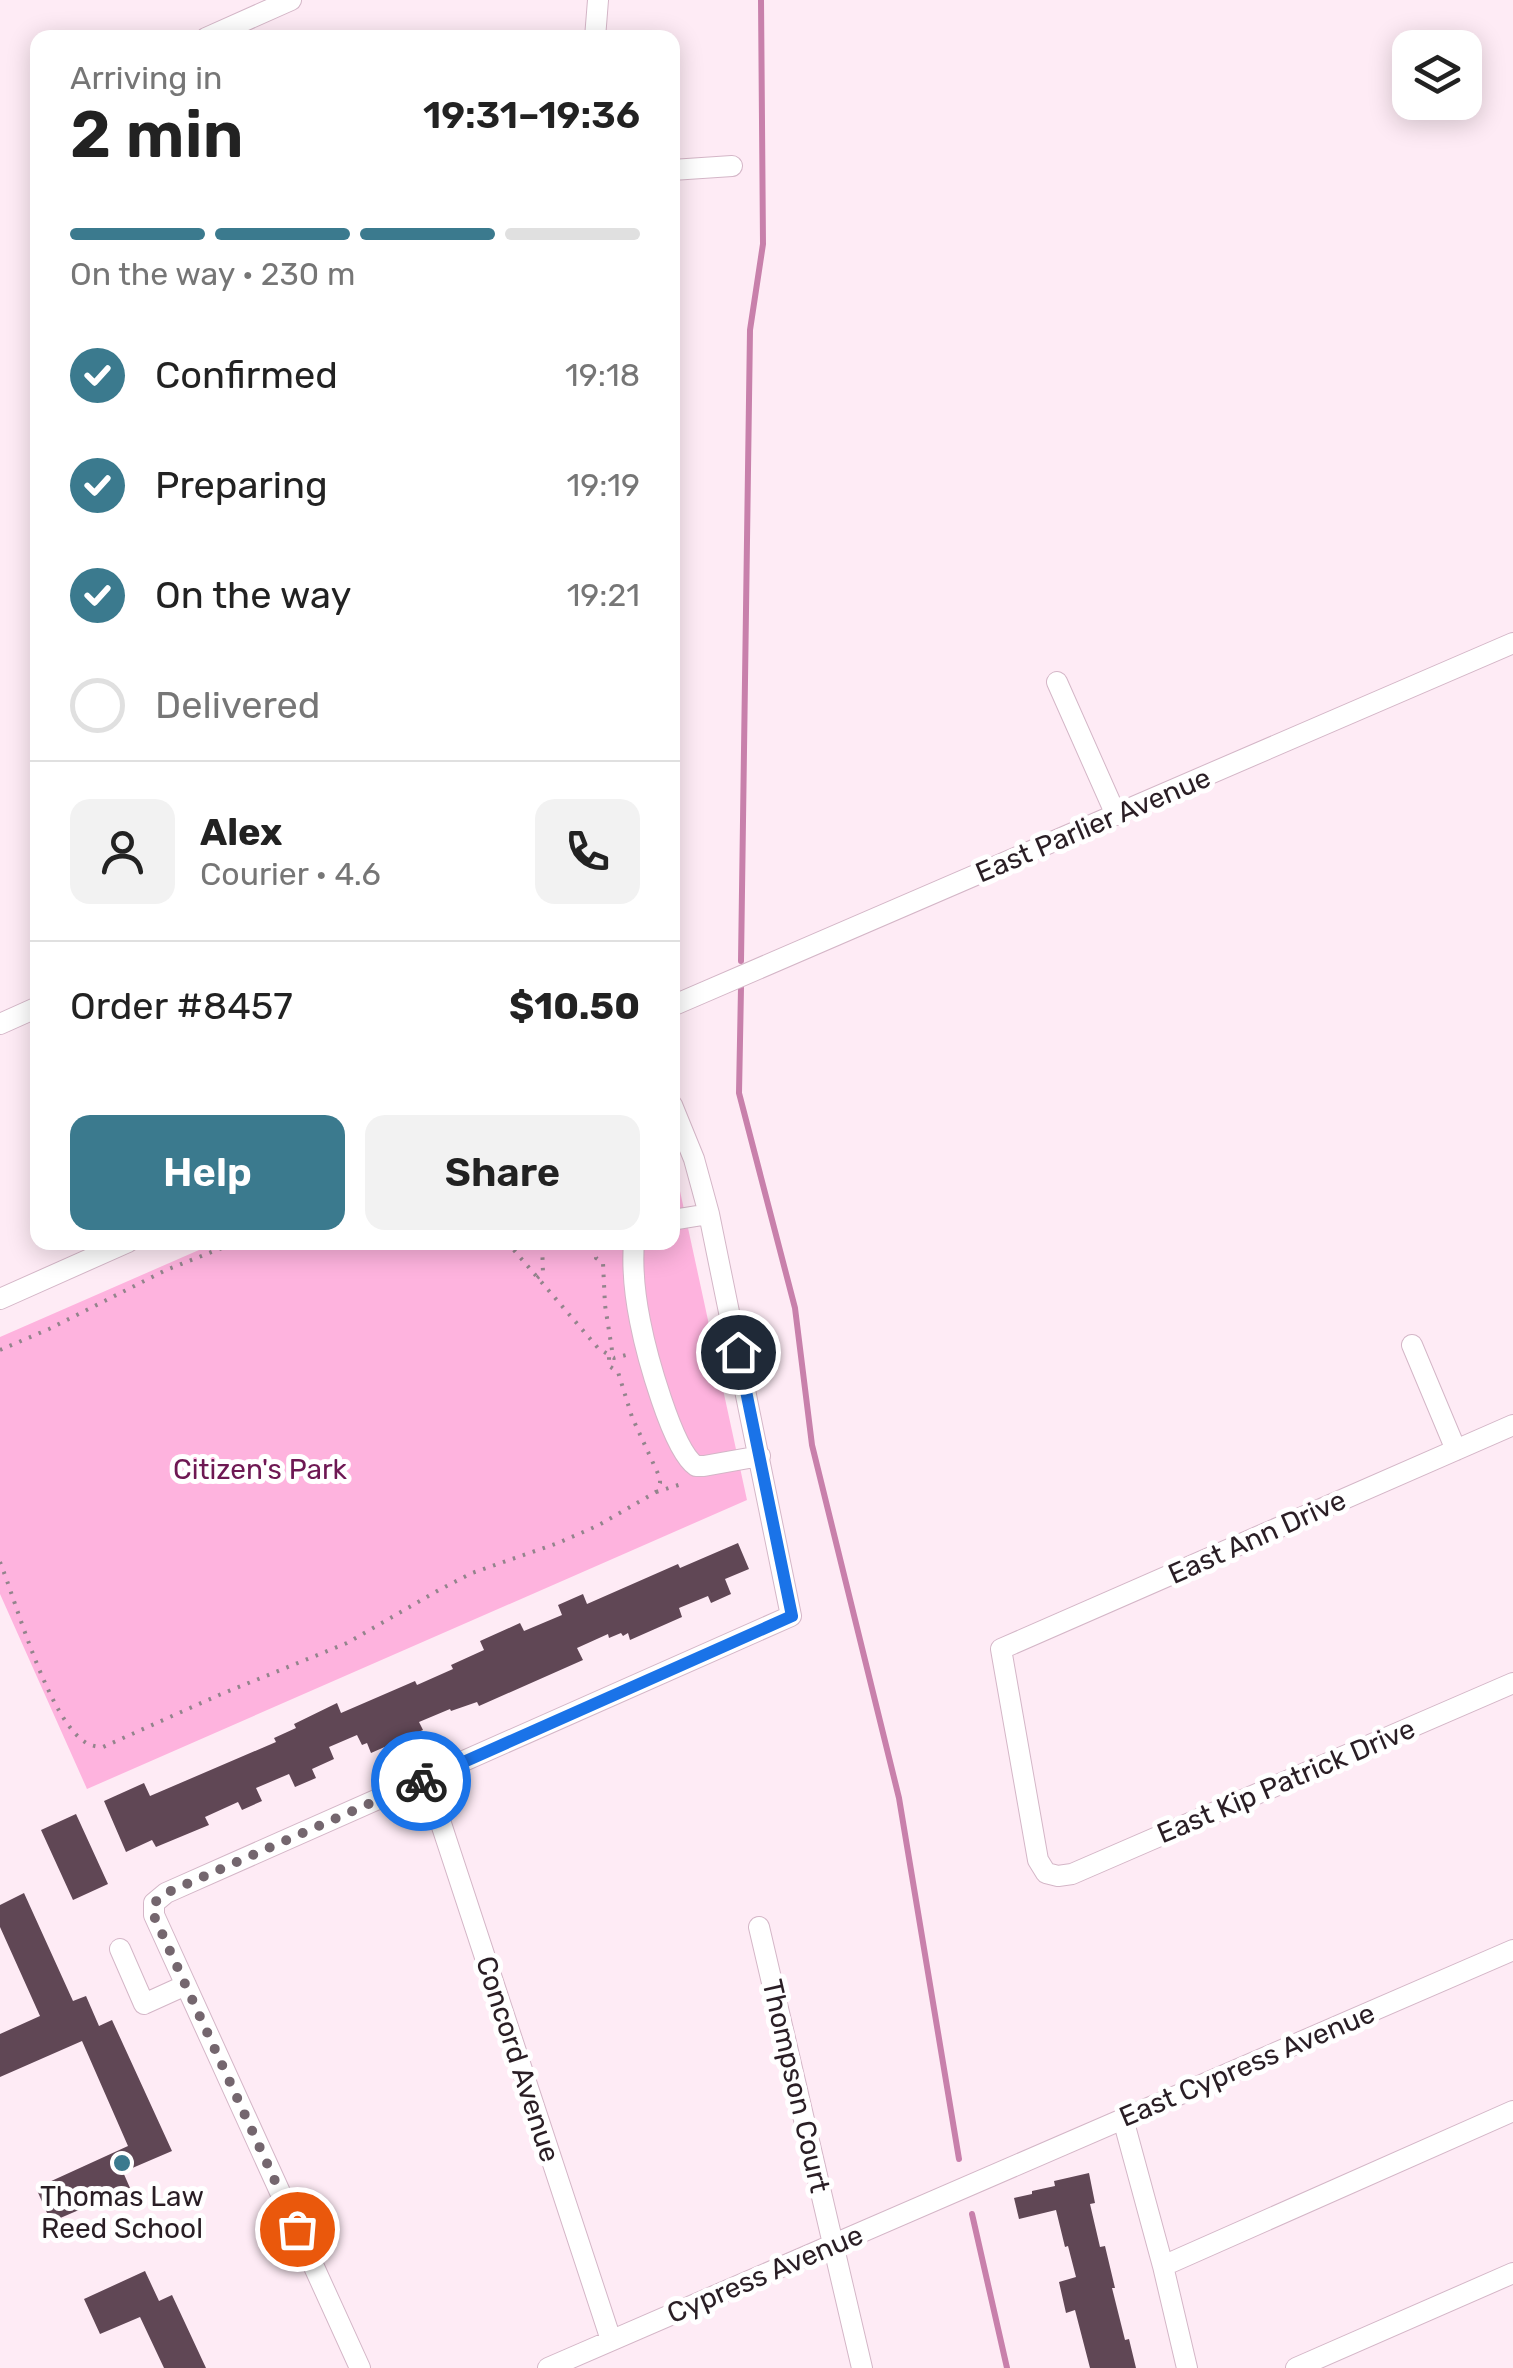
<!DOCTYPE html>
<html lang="en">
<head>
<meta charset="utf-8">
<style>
	body { margin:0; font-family:Rubik,sans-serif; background:#f2f2f2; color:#222; height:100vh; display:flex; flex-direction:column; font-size:38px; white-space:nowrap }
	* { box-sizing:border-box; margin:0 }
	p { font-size:32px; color:#767676 }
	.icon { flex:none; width:55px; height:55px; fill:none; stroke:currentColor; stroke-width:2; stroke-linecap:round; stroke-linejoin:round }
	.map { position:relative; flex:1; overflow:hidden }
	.panel { position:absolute; left:30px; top:30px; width:650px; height:1220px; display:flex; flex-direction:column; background:#fff; border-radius:20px; box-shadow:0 5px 25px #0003 }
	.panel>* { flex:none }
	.controls { position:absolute; left:1392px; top:30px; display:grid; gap:20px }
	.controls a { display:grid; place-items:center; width:90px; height:90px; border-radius:20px; background:#fff; box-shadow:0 5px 25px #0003; font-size:50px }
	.pin { position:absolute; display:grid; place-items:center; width:85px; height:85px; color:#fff; margin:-42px; border:5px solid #fff; border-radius:50%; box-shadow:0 2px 10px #0007 }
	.courier { position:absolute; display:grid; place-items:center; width:100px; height:100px; margin:-50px; border:8px solid #1a73e8; border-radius:50%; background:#fff; color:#222; box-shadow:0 2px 12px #0007 }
	.head em { font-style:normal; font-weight:600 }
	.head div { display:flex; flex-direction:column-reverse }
	.head { display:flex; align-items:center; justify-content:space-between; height:170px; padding:0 40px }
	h1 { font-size:65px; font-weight:600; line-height:75px }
	.bar { display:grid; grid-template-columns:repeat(4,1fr); gap:15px 10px; align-content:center; height:120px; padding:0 40px }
	.bar i { height:12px; border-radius:8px; background:#e0e0e0 }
	.bar .active { background:#3b7a8e }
	.bar p { grid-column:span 4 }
	.line { display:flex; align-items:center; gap:25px; padding:0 40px; border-top:2px solid #e0e0e0 }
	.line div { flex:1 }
	.round { display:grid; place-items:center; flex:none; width:105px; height:105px; border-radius:20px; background:#f2f2f2 }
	ol { padding:0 40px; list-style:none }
	li { display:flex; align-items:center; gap:30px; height:110px }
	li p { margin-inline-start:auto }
	li .icon { padding:10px; border-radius:50%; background:#3b7a8e; color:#fff; stroke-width:4 }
	li:last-child { color:#767676 }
	li i { width:55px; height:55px; border:5px solid #e0e0e0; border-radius:50% }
	.primary-button { display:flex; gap:20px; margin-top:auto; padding:20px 40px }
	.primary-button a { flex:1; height:115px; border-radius:20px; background:#3b7a8e; color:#fff; font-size:40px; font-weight:600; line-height:115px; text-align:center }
	.primary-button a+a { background:#f2f2f2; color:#222 }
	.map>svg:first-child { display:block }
</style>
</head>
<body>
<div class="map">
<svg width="1513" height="2368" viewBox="0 0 1513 2368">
	<rect width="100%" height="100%" fill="#feebf5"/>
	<path fill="#feb3de" d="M 673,1166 L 680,1191 L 747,1500 L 87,1789 L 0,1594 L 0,1337 L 215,1243 L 672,1242 Z"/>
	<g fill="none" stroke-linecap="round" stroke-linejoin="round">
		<path stroke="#c880ab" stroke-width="6" d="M 741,961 L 750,330 L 763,244 L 761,0
			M 741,988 L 739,1093 L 795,1308 L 812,1445 L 899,1798 L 959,2159
			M 972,2214 L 1007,2368"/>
	</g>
	<path fill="#604755" d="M 738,1543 L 749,1569 L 725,1579 L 731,1594 L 711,1603 L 708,1596 L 679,1608 L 682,1617 L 630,1640 L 628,1633 L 623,1636 L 621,1633 L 609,1638 L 608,1634 L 577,1648 L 583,1660 L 479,1706 L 477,1702 L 451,1711 L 450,1709 L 419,1722 L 423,1730 L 371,1753 L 367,1743 L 362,1745 L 357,1735 L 329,1747 L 334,1759 L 312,1769 L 316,1778 L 295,1787 L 289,1774 L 256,1788 L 262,1801 L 242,1810 L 238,1802 L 205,1817 L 209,1825 L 156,1847 L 152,1840 L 126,1852 L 104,1801 L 144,1783 L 150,1796 L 276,1742 L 274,1738 L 296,1728 L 294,1724 L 337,1703 L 341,1713 L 415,1681 L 417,1685 L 453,1669 L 451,1665 L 484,1650 L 480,1641 L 520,1623 L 524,1631 L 562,1615 L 558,1605 L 583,1594 L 587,1604 L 678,1564 L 680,1568 Z
		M 76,1814 L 108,1884 L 73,1900 L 41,1830 Z
		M 24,1893 L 73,2001 L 86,1996 L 99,2026 L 112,2020 L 172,2151 L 123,2172 L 130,2188 L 51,2222 L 36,2188 L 128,2146 L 82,2041 L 0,2077 L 0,2034 L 40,2016 L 0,1927 L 0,1905 Z
		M 1089,2173 L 1095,2203 L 1090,2204 L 1100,2247 L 1105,2246 L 1115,2288 L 1112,2288 L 1125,2340 L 1129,2339 L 1136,2368 L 1090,2368 L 1075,2310 L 1066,2313 L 1059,2282 L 1076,2277 L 1068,2246 L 1065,2247 L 1056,2210 L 1019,2219 L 1014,2198 L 1032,2194 L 1032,2191 L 1055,2186 L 1054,2181 Z
		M 145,2271 L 159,2301 L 172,2295 L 206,2368 L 164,2368 L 140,2317 L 100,2334 L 84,2299 Z"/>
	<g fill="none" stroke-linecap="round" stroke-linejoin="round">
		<defs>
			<path id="minor" d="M 206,38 L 291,0
				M 595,38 L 598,0
				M 672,170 L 732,166
				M 1057,682 L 1116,815
				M 672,1006 L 1513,643
				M 0,1024 L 38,1007
				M 672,1220 L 709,1214
				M 634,1242 C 632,1268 635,1296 640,1321 C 646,1352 672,1450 696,1466 L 704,1466 L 760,1456
				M 0,1299 L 128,1242
				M 1412,1345 L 1456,1450
				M 1513,1425 L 1001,1649 L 1038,1860 L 1046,1873 L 1058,1876 L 1072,1874 L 1513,1683
				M 426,1778 L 611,2340
				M 759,1927 L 862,2368
				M 120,1949 L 144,2004 L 186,1985
				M 1123,2119 L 1163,2266 L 1187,2368
				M 1163,2266 L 1513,2111
				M 360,2368 L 154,1915 L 154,1903 L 166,1893 L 791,1616 L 709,1214 L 694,1159 L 672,1105
				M 548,2368 L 1513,1950
				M 1296,2368 L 1513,2273"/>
		</defs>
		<use href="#minor" stroke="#d4b6c7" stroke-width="22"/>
		<path stroke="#93848c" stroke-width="4" stroke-dasharray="2.5 8" stroke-linecap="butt" d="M 507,1242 L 598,1348 L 614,1358 L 630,1354
			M 537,1278 L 543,1273 L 542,1242
			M 0,1350 L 49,1329 L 166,1270 L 237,1242
			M 656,1492 L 685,1483
			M 0,1562 C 17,1604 49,1723 88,1744 C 93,1746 98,1747 103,1747 L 219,1695 L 347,1643 L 439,1590 L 472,1573 L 558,1543 L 597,1526 L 656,1492 L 660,1483 L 660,1478 L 632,1417 L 618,1372 L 609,1366 L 609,1357 L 612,1350 L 605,1305 L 603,1263 L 596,1258 L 595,1246 L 598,1242"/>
		<use href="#minor" stroke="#fff" stroke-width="20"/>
	</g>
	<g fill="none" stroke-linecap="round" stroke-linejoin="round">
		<path stroke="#74666e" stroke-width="10" stroke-dasharray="0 18" d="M 297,2229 L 154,1916 L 154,1903 L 166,1893 L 421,1781"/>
		<path stroke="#1a73e8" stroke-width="12" d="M 421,1781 L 792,1616 L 738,1352"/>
	</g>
	<circle fill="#3b7a8e" stroke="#fff" stroke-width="4" cx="122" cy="2163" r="10"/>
	<g text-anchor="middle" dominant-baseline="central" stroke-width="10" stroke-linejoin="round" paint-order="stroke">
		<g font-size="28" fill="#2a1e25" stroke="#fff">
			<text transform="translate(1093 825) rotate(-23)">East Parlier Avenue</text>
			<text transform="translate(1257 1537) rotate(-24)">East Ann Drive</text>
			<text transform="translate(1286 1781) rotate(-23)">East Kip Patrick Drive</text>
			<text transform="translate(518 2059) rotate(72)">Concord Avenue</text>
			<text transform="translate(1247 2065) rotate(-23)">East Cypress Avenue</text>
			<text transform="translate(796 2086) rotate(77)">Thompson Court</text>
			<text transform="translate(765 2274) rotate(-23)">Cypress Avenue</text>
		</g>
		<g font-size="28" fill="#6e1853" stroke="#fff">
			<text x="260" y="1469">Citizen's Park</text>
		</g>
		<g font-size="28" fill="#2a1e25" stroke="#fff">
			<text x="122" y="2196">Thomas Law<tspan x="122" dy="32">Reed School</tspan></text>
		</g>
	</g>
</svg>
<div class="controls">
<a><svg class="icon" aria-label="layers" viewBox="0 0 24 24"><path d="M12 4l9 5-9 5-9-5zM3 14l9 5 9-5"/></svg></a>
</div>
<div class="pin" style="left:297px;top:2229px;background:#ea580c"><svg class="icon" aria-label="bag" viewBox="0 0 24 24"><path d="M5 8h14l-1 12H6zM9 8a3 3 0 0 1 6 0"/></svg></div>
<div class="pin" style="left:738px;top:1352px;background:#1f2937"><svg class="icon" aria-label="home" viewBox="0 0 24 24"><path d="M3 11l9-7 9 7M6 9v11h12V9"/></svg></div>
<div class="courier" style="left:421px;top:1781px"><svg class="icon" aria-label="bike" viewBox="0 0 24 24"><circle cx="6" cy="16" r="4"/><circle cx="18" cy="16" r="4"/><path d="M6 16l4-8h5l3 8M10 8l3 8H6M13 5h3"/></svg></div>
<section class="panel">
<div class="head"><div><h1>2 min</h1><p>Arriving in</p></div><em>19:31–19:36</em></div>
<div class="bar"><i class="active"></i><i class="active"></i><i class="active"></i><i></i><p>On the way · 230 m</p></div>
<ol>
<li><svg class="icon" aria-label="check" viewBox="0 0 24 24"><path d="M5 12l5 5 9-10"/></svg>Confirmed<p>19:18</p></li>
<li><svg class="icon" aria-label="check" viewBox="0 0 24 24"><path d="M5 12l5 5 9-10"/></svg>Preparing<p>19:19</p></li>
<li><svg class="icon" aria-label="check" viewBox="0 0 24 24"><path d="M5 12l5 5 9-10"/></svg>On the way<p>19:21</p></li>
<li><i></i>Delivered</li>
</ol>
<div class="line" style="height:180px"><a class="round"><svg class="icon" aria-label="person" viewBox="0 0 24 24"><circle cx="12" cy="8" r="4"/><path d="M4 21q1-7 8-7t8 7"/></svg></a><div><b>Alex</b><p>Courier · 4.6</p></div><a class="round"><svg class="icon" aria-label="phone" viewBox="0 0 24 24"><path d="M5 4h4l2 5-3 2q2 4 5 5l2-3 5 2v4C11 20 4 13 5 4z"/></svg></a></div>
<div class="line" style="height:130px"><div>Order #8457</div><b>$10.50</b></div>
<div class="primary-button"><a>Help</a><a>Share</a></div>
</section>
</div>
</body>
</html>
